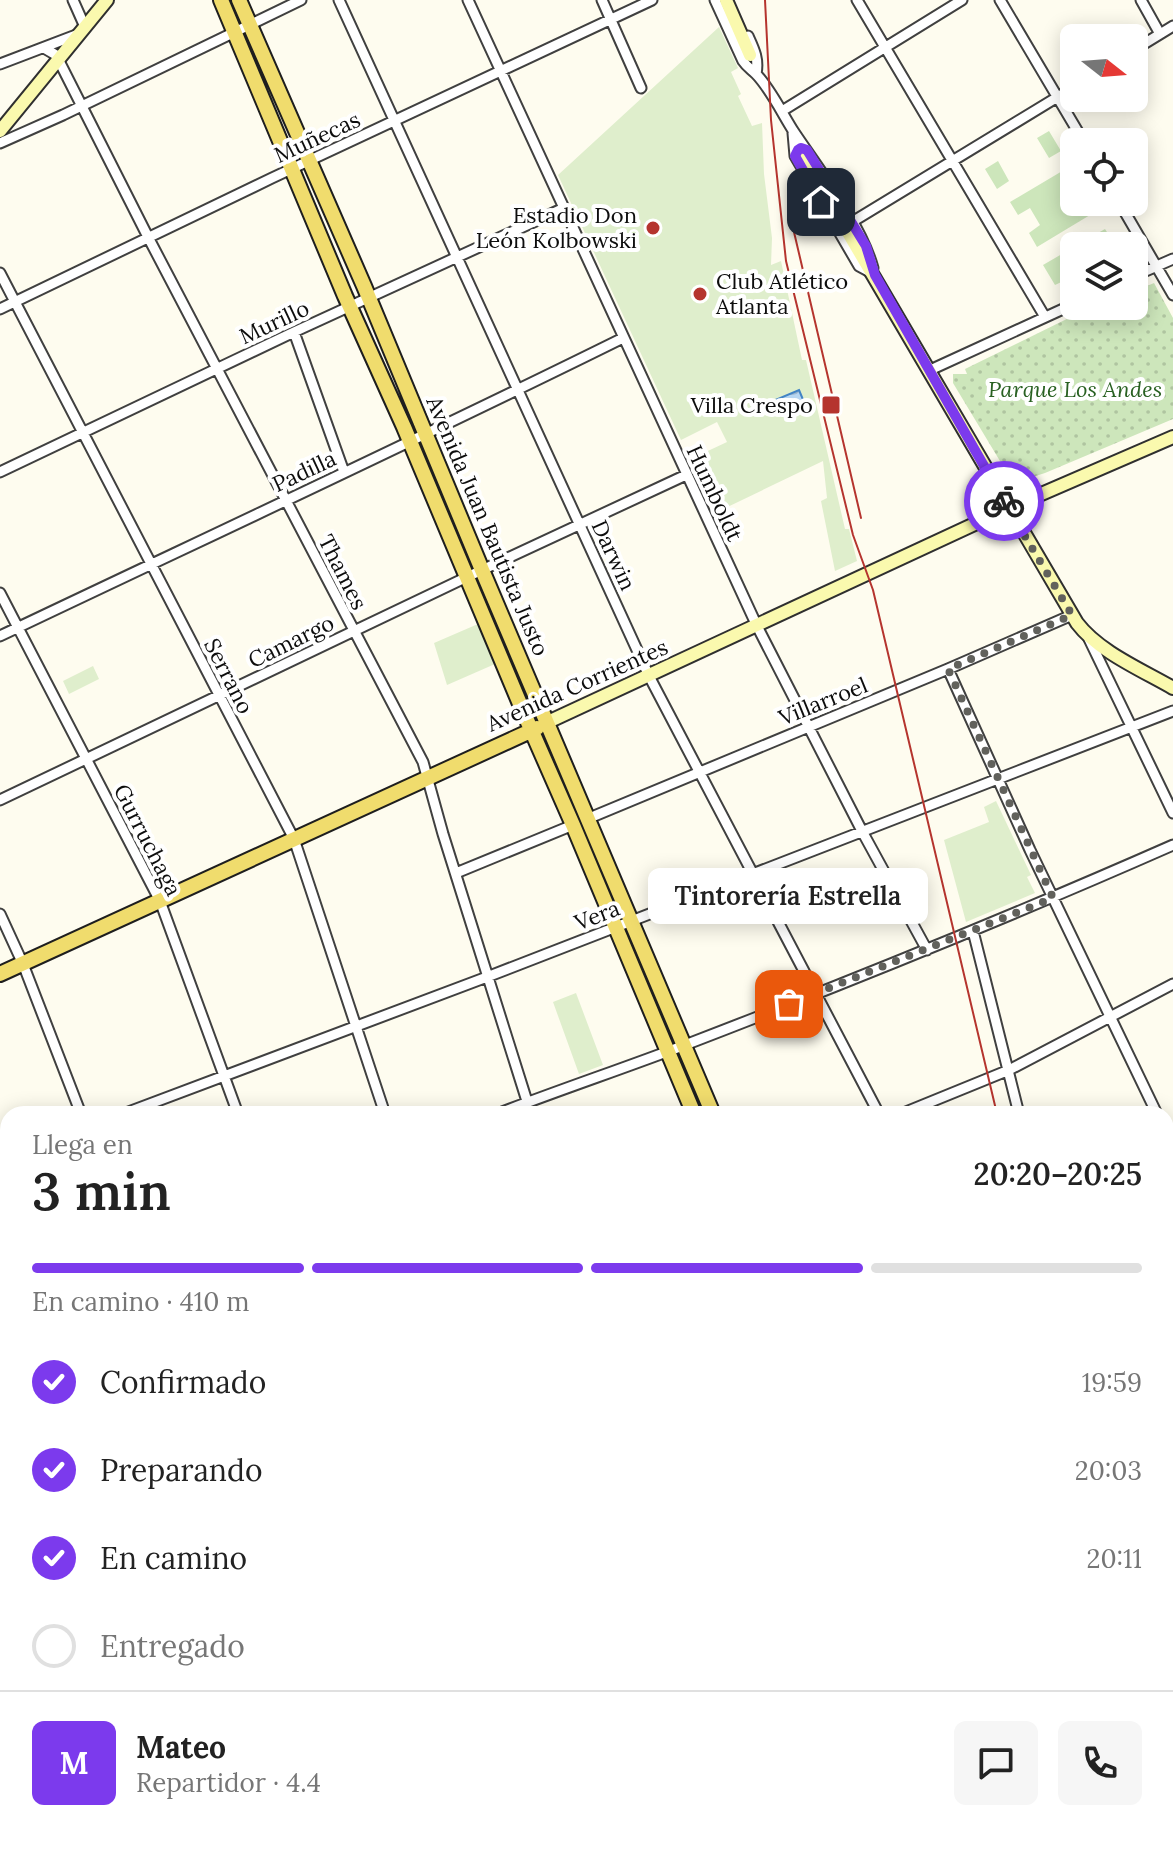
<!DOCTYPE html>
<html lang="es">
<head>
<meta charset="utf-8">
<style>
	body { margin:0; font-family:Lora,serif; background:#f6f6f6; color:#222; height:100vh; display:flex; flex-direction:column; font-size:30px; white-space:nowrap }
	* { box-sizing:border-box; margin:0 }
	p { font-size:26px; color:#767676 }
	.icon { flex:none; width:44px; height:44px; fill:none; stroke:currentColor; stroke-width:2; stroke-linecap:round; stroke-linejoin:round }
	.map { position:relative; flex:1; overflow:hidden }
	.sheet { position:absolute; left:0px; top:1106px; width:1174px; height:746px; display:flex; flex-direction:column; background:#fff; border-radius:24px 24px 0 0; box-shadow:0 4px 20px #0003 }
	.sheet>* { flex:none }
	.needle { width:52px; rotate:107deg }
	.controls { position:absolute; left:1060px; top:24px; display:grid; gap:16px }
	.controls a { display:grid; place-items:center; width:88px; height:88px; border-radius:12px; background:#fff; box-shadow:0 4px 20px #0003; font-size:40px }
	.pin { position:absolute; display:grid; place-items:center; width:68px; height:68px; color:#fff; margin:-34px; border-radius:16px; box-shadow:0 4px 12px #0006 }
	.courier { position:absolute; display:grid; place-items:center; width:80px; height:80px; margin:-40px; border:6px solid #7c3aed; border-radius:50%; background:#fff; color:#222; box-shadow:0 2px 10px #0007 }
	.bubble { position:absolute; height:56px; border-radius:12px; background:#fff; box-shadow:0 4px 20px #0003; font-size:26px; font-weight:600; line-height:56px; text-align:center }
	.head em { font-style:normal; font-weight:600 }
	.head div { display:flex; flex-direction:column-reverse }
	.head { display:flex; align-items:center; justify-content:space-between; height:136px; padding:0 32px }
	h1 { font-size:52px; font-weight:600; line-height:60px }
	.bar { display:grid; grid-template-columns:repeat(4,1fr); gap:12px 8px; align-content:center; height:96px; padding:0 32px }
	.bar i { height:10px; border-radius:6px; background:#e0e0e0 }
	.bar .selected { background:#7c3aed }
	.bar p { grid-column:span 4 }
	.line { display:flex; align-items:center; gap:20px; padding:0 32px; border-top:2px solid #e0e0e0 }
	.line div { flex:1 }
	.round { display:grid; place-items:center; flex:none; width:84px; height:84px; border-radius:12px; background:#f6f6f6 }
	ol { padding:0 32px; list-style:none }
	li { display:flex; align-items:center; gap:24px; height:88px }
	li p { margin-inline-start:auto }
	li .icon { padding:8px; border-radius:50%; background:#7c3aed; color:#fff; stroke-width:4 }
	li:last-child { color:#767676 }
	li i { width:44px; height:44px; border:4px solid #e0e0e0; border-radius:50% }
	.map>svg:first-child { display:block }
</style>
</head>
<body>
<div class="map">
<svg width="1173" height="1851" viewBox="0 0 1173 1851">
	<defs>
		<pattern id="park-dots" width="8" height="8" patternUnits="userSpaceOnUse" patternTransform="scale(2)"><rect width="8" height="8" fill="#cde6bb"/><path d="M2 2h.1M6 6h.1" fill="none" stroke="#afc4a0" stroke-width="1.8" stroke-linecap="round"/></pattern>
		<pattern id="water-waves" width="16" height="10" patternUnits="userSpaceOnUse" patternTransform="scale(2)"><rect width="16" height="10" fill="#b7d6f2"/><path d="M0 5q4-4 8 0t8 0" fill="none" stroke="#9cb6ce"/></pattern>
	</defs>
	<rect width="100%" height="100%" fill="#fefcef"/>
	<path fill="#cde6bb" d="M 1049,131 L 1061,151 L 1049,158 L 1037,138 Z
		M 998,161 L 1009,181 L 997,189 L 985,169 Z
		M 1069,167 L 1074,176 L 1074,182 L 1065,188 L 1075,205 L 1081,202 L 1089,202 L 1095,212 L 1037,247 L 1029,233 L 1040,225 L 1030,208 L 1018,215 L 1010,202 Z
		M 1105,229 L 1116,246 L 1075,246 L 1077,245 Z
		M 1074,247 L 1074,276 L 1055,285 L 1043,265 Z"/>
	<path fill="url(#park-dots)" d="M 1144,281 L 1147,286 L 1154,283 L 1173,318 L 1173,419 L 1045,473 L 1023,480 L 1009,476 L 953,383 L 953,374 L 967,374 L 965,369 L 1083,311 L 1087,320 L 1109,310 L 1107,306 L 1134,306 L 1134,285 Z"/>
	<path fill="#dfeecc" d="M 719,27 L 738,68 L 731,72 L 741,94 L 738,96 L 752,126 L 762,123 L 764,174 L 772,238 L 771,265 L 781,261 L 802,360 L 806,360 L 845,529 L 849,529 L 857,561 L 835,571 L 821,501 L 827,498 L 823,461 L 715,513 L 692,465 L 695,457 L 727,442 L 717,422 L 681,440 L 558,175 Z
		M 478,624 L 495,664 L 447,685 L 434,643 Z
		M 93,666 L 99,679 L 69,694 L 63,681 Z
		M 996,801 L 1031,875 L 1027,877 L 1035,893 L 966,922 L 944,840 L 989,822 L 984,807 Z
		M 576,993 L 603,1065 L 579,1074 L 553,1002 Z"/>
	<path fill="url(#water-waves)" stroke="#4284c5" stroke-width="2" d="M 799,390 L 804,402 L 779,414 L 773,401 Z"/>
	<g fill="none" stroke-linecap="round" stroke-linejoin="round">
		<defs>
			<path id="street" d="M 73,0 L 85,27
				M 339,0 L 649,676 L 879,1114
				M 468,0 L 757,626 L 863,833 L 927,950
				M 602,0 L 641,88
				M 715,0 L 743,61 C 747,67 751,69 756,74 C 770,88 783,115 794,132 C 820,171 861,224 873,268
				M 857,0 L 1045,317
				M 1000,0 L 1084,142
				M 1141,0 L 1160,34
				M 748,36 C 754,49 759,59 756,74
				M 44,48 L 56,55 L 148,237 L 423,762 L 443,834 L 531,1114
				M 1134,50 L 1173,26
				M 0,64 L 76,35
				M 782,111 L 962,0
				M 793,133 L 795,156 L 859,266 L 872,273
				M 0,143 L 63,115 L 301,0
				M 1119,202 L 1173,295
				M 852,222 L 1074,87
				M 0,273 L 294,839 L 385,1114
				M 1134,276 L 1173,259
				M 0,309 L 272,178 L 652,0
				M 294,332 L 344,472
				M 928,371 L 1074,304
				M 0,472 L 294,332 L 564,208
				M 0,593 L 160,901 L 238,1114
				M 0,636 C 208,537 417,440 623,338
				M 1089,639 L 1173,813
				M 948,669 L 1030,850 L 1157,1114
				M 0,800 L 467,577 L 686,475
				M 587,819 L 948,669 L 1072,615
				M 456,873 L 573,825
				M 0,914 L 23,964 L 81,1114
				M 973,931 L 1019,1114
				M 123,1114 L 487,977 L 1173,711
				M 497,1114 C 559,1090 622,1069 685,1045 C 849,982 1012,916 1173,845
				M 901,1114 L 1009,1070 L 1173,984
				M 1166,1133 L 1173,1148
				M 0,1161 L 8,1158
				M 0,1302 L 8,1299
				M 1166,1309 L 1173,1304
				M 0,1317 L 8,1338
				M 1166,1408 L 1173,1422
				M 0,1454 L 8,1451
				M 0,1607 L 8,1604
				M 201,1844 L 203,1851
				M 355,1844 L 358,1851
				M 508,1844 L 511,1851
				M 768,1844 L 771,1851
				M 901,1844 L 904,1851
				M 1032,1844 L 1035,1851
				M 1159,1844 L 1161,1851
				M 159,1851 L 177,1844
				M 1168,1851 L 1173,1848"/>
			<path id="secondary" d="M 726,0 L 750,55
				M 0,131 L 107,0
				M 803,156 L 1077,623 C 1099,652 1142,670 1173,688
				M 548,722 L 1009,508 L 1173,437
				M 1166,1648 L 1173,1644
				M 0,1740 L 8,1762
				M 38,1844 L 41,1851
				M 842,1851 L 853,1844"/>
			<path id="primary" d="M 221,0 L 345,296 L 404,427 L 523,711 L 573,825 L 694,1114
				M 239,0 L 364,286 L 482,570 L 713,1114
				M 0,974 L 537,728
				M 1166,1481 L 1173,1476
				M 1166,1604 L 1173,1608
				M 1166,1618 L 1173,1622
				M 622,1851 L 632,1844"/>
		</defs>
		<use href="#street" stroke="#404040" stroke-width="13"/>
		<use href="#secondary" stroke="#2f2f2f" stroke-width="16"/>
		<use href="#primary" stroke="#1e1e1e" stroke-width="18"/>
		<use href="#street" stroke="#fff" stroke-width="9"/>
		<use href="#secondary" stroke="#faf9ae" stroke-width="12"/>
		<use href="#primary" stroke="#f0dc6d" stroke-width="14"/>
		<path stroke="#b5342e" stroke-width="2" d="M 765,0 L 771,120 L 786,261 L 853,535 L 873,590 L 997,1114
			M 790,215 L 861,518
			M 1166,1808 L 1173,1829"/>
	</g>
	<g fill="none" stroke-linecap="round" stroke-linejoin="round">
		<path stroke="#61615c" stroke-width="8" stroke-dasharray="0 14.4" d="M 789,1004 L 1053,898 L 948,669 L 1072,615 L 1004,501"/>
		<path stroke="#7c3aed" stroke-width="10" d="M 821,202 L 795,156 L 798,150 L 801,148 L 807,150 L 866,246 L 875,275 L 1004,501"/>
	</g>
	<g fill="#b5342e" stroke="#fff" stroke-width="3">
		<circle cx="653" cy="228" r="8"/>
		<circle cx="700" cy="294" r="8"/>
		<rect x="821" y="395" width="20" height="20" rx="4"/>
	</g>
	<g text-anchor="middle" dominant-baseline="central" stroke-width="8" stroke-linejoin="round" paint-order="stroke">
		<g font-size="22" fill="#0d0d0d" stroke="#fff">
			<text transform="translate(317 137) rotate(-25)">Muñecas</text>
			<text transform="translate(274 322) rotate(-25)">Murillo</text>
			<text transform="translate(304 471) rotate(-25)">Padilla</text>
			<text transform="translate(715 493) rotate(65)">Humboldt</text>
			<text transform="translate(488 526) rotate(67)">Avenida Juan Bautista Justo</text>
			<text transform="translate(614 555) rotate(65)">Darwin</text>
			<text transform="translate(343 572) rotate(63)">Thames</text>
			<text transform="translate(291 641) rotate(-26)">Camargo</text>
			<text transform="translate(229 676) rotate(63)">Serrano</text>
			<text transform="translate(577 685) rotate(-24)">Avenida Corrientes</text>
			<text transform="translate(823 701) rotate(-22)">Villarroel</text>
			<text transform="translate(148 840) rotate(63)">Gurruchaga</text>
			<text transform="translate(597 915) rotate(-21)">Vera</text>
		</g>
		<g font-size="22" fill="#0d0d0d" stroke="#fff" text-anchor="end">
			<text x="637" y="215">Estadio Don<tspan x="637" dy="25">León Kolbowski</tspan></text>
			<text x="716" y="281" text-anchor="start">Club Atlético<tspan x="716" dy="25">Atlanta</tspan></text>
			<text x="813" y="405">Villa Crespo</text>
		</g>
		<g font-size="22" font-style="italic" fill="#296122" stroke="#fff">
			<text x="1075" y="389">Parque Los Andes</text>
		</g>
	</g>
</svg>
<div class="controls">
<a><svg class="needle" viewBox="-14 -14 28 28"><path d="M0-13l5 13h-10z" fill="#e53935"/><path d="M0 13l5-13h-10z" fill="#767676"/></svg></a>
<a><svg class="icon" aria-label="locate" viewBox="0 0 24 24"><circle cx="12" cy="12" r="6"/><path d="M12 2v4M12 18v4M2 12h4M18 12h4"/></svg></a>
<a><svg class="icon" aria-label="layers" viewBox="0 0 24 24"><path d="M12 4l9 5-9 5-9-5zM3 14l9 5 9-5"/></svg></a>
</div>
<div class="pin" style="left:789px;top:1004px;background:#ea580c"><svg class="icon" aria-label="bag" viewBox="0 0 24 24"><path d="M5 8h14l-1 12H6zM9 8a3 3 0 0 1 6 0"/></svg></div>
<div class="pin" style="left:821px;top:202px;background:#1f2937"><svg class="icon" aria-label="home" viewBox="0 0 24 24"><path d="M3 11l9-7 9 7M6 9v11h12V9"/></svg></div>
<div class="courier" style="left:1004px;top:501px"><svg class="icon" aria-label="bike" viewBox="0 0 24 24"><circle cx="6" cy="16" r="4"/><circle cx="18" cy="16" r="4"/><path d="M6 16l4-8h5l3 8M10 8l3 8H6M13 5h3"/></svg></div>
<div class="bubble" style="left:648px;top:868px;width:280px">Tintorería Estrella</div>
<section class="sheet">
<div class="head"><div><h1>3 min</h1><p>Llega en</p></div><em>20:20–20:25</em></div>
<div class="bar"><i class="selected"></i><i class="selected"></i><i class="selected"></i><i></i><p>En camino · 410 m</p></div>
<ol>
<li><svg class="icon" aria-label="check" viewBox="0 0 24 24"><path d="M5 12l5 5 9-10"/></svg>Confirmado<p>19:59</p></li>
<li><svg class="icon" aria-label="check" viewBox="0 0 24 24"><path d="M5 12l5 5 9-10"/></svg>Preparando<p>20:03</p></li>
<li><svg class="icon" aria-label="check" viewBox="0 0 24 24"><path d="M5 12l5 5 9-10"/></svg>En camino<p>20:11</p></li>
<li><i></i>Entregado</li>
</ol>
<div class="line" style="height:144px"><b class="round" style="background:#7c3aed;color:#fff">M</b><div><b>Mateo</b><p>Repartidor · 4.4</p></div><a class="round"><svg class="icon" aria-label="chat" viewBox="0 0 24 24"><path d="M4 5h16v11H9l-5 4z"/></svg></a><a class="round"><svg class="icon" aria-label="phone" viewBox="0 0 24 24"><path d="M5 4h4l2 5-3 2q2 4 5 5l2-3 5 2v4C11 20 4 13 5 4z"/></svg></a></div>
</section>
</div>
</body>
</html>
